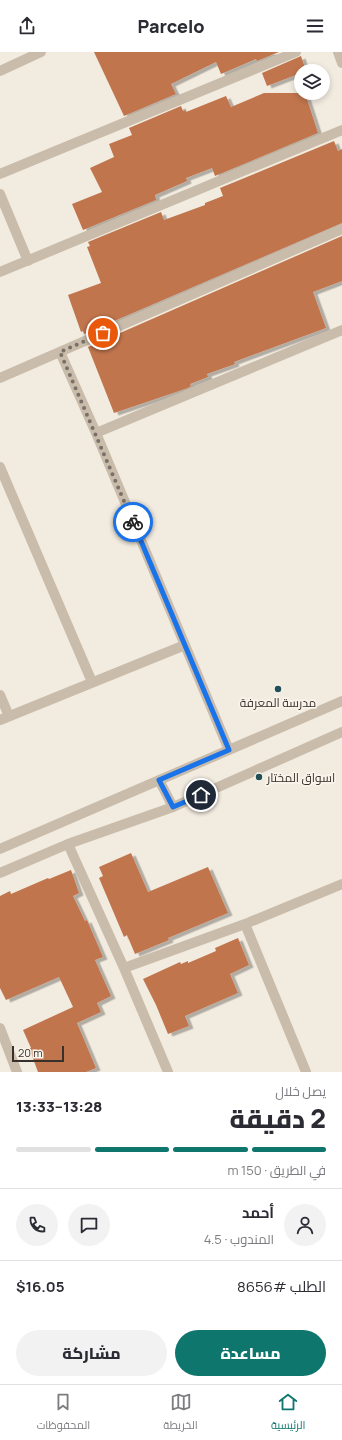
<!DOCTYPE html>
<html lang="ar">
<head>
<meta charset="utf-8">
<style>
	body { margin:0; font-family:Manrope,Cairo,sans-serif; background:#f2f2f3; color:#2b2b33; direction:rtl; height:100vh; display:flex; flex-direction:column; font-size:15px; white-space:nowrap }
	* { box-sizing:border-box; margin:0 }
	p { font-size:13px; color:#7c7c81 }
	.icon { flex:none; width:22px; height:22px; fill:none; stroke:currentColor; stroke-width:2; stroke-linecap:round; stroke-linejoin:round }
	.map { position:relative; height:1020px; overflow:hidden; direction:ltr }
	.sheet { display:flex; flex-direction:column; background:#fff; flex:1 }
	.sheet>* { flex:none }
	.controls { position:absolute; left:294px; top:12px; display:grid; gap:8px }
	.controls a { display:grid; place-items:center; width:36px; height:36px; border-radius:50%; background:#fff; box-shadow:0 2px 6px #0003; font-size:20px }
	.scale { position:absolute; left:12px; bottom:10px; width:52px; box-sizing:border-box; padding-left:4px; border:2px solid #38302a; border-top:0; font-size:11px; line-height:14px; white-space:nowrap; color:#38302a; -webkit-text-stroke:3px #f9f4eb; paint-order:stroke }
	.pin { position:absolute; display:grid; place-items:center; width:34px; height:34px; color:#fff; margin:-17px; border:2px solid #fff; border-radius:50%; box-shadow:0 1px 4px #0007 }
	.courier { position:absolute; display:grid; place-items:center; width:40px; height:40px; margin:-20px; border:3px solid #1a73e8; border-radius:50%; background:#fff; color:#222; box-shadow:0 1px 5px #0007 }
	.overview em { font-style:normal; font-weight:800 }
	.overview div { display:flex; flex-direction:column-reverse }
	.overview { display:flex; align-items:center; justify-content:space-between; height:68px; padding:0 16px }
	h1 { font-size:26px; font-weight:800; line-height:30px }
	.bar { display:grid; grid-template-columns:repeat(4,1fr); gap:6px 4px; align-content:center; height:48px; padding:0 16px }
	.bar i { height:5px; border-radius:3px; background:#e1e1e2 }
	.bar .active { background:#0f766e }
	.bar p { grid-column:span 4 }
	.line { display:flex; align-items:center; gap:10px; padding:0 16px; border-top:1px solid #e1e1e2 }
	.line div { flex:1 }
	.round { display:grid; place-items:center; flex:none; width:42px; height:42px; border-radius:21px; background:#f2f2f3 }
	.cta { display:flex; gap:8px; margin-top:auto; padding:8px 16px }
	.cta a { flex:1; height:46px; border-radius:24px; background:#0f766e; color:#fff; font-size:16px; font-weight:800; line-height:46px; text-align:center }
	.cta a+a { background:#f2f2f3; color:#2b2b33 }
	header { display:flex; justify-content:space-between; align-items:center; height:52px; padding:0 16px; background:#fff; font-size:18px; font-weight:800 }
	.dock { display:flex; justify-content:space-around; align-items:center; height:56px; border-top:1px solid #e1e1e2; background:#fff; font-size:11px; color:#7c7c81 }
	.dock a { display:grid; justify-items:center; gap:2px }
	.dock .active { color:#0f766e }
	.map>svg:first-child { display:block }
</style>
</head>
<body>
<header><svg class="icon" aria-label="menu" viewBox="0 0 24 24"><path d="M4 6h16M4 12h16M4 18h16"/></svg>Parcelo<svg class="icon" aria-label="share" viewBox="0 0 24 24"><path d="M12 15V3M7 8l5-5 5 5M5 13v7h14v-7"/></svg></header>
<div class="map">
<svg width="342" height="1020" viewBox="0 0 342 1020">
	<defs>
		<filter id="shadow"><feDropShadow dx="4.5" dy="2.5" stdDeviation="0" flood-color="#0004"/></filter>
	</defs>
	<rect width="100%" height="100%" fill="#f2ebdf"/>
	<path fill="#c1754d" filter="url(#shadow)" d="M 94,0 L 279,0 L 257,9 L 256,7 L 221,22 L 216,10 L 171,32 L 176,42 L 124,64 Z
		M 301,4 L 306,19 L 301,19 L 301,21 L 267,34 L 262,21 Z
		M 264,41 L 305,41 L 318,81 L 215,124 L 212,116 L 186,126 L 187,129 L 155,143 L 156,148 L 83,178 L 72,152 L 102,140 L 90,116 L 114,105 L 109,92 L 132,83 L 129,76 L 181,54 L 183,59 L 186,58 L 186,60 L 226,44 L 231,55 Z
		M 334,89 L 338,99 L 342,97 L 342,171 L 84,282 L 83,279 L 81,280 L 68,243 L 101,231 L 87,195 L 90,194 L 88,190 L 161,160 L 164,168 L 205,153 L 205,151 L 223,144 L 220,136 Z
		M 342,184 L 342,229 L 313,240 L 326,276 L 234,310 L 235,312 L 207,322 L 208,325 L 190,332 L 191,334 L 188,336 L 114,361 L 88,295 Z
		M 131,801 L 148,840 L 208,815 L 228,861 L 168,886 L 169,888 L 135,902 L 127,883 L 124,885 L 99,826 L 103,824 L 99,815 Z
		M 71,818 L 79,841 L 73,844 L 85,869 L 87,868 L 103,905 L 95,908 L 111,944 L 97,951 L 101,960 L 77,971 L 96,1016 L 86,1020 L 38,1020 L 29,996 L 31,996 L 23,978 L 73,955 L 59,925 L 6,948 L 0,936 L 0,844 L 10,839 L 11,842 L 48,826 L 49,827 Z
		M 238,886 L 249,913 L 230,922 L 238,941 L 185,964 L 189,974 L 168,982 L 156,953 L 143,927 L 180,910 L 181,912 L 188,909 L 188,911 L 216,899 L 215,896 Z"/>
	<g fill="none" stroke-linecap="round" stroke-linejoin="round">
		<path stroke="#cabcab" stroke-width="10" d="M 338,0 L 342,11
			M 0,19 L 41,0
			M 0,122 L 296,0
			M 0,142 L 28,209
			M 0,220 L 342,78
			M 60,300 L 96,381 L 229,698
			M 0,326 L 342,177
			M 96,381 L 342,278
			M 0,415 L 92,630
			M 0,643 L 9,664
			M 0,668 L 185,593
			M 159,728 L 173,755
			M 68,792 L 124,916 L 168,1020
			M 0,797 L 342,649
			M 0,821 L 68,792 L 173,755 L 342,680
			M 245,872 L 306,1020
			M 124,916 L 245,872 L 342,832
			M 0,976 L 17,1020"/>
	</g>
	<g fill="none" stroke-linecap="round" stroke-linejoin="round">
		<path stroke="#797169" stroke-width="4" stroke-dasharray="0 7.2" d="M 103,281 L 60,300 L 133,470"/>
		<path stroke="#1a73e8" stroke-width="5" d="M 133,470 L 229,698 L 159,728 L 173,755 L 201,743"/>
	</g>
	<g fill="#214f58" stroke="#f9f4eb" stroke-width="1.5">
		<circle cx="278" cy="637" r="4"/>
		<circle cx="259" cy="725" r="4"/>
	</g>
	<g text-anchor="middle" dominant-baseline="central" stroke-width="3.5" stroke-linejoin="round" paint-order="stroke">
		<g font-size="12" fill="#38302a" stroke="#f9f4eb">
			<text x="278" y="650">مدرسة المعرفة</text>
			<text x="267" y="725" text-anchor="start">اسواق المختار</text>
		</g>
	</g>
</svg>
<div class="controls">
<a><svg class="icon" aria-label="layers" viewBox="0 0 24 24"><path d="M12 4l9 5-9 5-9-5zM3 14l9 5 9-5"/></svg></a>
</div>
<div class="scale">20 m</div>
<div class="pin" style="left:103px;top:281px;background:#ea580c"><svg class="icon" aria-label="bag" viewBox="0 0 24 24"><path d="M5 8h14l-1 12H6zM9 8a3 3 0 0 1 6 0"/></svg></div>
<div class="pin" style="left:201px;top:743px;background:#1f2937"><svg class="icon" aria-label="home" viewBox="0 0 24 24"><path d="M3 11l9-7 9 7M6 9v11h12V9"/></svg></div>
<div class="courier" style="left:133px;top:470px"><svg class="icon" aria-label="bike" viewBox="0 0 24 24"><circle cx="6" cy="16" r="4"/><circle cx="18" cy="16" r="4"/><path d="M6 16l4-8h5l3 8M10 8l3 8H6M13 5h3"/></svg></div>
</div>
<section class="sheet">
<div class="overview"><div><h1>2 دقيقة</h1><p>يصل خلال</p></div><em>13:28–13:33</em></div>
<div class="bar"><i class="active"></i><i class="active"></i><i class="active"></i><i></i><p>في الطريق · 150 m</p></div>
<div class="line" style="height:72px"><a class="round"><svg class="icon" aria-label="person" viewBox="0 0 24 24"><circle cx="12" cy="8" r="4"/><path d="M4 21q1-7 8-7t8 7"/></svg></a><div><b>أحمد</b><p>المندوب · 4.5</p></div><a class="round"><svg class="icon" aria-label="chat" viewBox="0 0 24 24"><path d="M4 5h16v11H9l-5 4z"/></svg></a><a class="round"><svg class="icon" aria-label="phone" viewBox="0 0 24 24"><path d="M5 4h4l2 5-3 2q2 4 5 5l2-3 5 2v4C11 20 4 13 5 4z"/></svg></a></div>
<div class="line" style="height:52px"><div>الطلب #8656</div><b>$16.05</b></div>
<div class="cta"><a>مساعدة</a><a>مشاركة</a></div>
</section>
<nav class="dock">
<a class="active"><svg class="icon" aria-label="home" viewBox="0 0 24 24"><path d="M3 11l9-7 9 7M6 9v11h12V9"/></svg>الرئيسية</a>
<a><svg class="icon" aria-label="map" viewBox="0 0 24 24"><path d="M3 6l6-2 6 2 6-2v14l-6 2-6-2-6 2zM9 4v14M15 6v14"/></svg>الخريطة</a>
<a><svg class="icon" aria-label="saved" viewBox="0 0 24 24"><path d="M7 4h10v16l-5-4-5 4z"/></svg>المحفوظات</a>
</nav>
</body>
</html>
